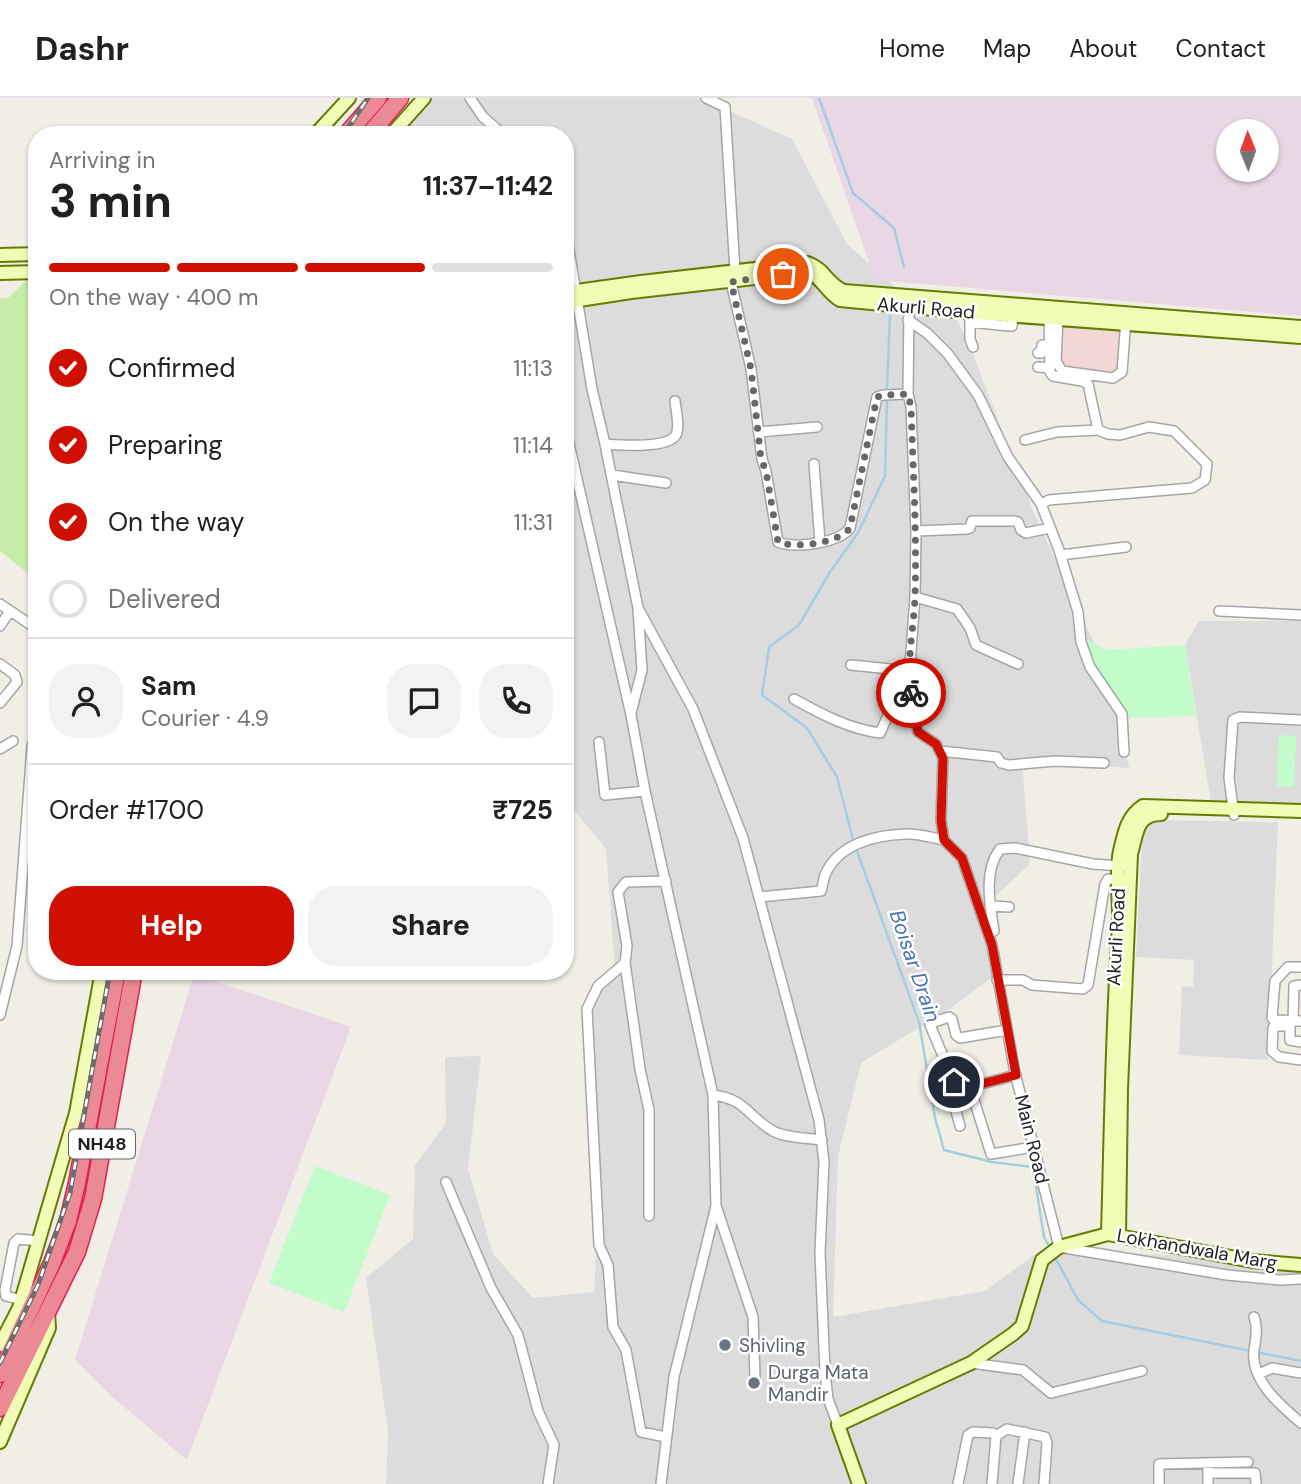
<!DOCTYPE html>
<html lang="en">
<head>
<meta charset="utf-8">
<style>
	body { margin:0; font-family:"DM Sans",sans-serif; background:#f2f2f2; color:#202124; height:100vh; display:flex; flex-direction:column; font-size:26px; white-space:nowrap }
	* { box-sizing:border-box; margin:0 }
	p { font-size:23px; color:#757577 }
	.icon { flex:none; width:38px; height:38px; fill:none; stroke:currentColor; stroke-width:2; stroke-linecap:round; stroke-linejoin:round }
	.map { position:relative; flex:1; overflow:hidden }
	.drawer { position:absolute; left:28px; top:28px; width:546px; height:854px; display:flex; flex-direction:column; background:#fff; border-radius:28px; box-shadow:0 2px 5px #0004 }
	.drawer>* { flex:none }
	.needle { width:46px; rotate:359deg }
	.tools { position:absolute; left:1216px; top:21px; display:grid; gap:14px }
	.tools a { display:grid; place-items:center; width:63px; height:63px; border-radius:50%; background:#fff; box-shadow:0 2px 5px #0004; font-size:35px }
	.pin { position:absolute; display:grid; place-items:center; width:60px; height:60px; color:#fff; margin:-30px; border:4px solid #fff; border-radius:50%; box-shadow:0 2px 7px #0007 }
	.courier { position:absolute; display:grid; place-items:center; width:70px; height:70px; margin:-35px; border:5px solid #cf1000; border-radius:50%; background:#fff; color:#222; box-shadow:0 2px 9px #0007 }
	.summary em { font-style:normal; font-weight:700 }
	.summary div { display:flex; flex-direction:column-reverse }
	.summary { display:flex; align-items:center; justify-content:space-between; height:119px; padding:0 21px }
	h1 { font-size:46px; font-weight:700; line-height:52px }
	.bar { display:grid; grid-template-columns:repeat(4,1fr); gap:10px 7px; align-content:center; height:84px; padding:0 21px }
	.bar i { height:9px; border-radius:5px; background:#e0e0e0 }
	.bar .active { background:#cf1000 }
	.bar p { grid-column:span 4 }
	.line { display:flex; align-items:center; gap:18px; padding:0 21px; border-top:2px solid #e0e0e0 }
	.line div { flex:1 }
	.round { display:grid; place-items:center; flex:none; width:74px; height:74px; border-radius:28px; background:#f2f2f2 }
	ol { padding:0 21px; list-style:none }
	li { display:flex; align-items:center; gap:21px; height:77px }
	li p { margin-inline-start:auto }
	li .icon { padding:7px; border-radius:50%; background:#cf1000; color:#fff; stroke-width:4 }
	li:last-child { color:#757577 }
	li i { width:38px; height:38px; border:4px solid #e0e0e0; border-radius:50% }
	.primary-button { display:flex; gap:14px; margin-top:auto; padding:14px 21px }
	.primary-button a { flex:1; height:80px; border-radius:28px; background:#cf1000; color:#fff; font-size:28px; font-weight:700; line-height:80px; text-align:center }
	.primary-button a+a { background:#f2f2f2; color:#202124 }
	header { display:flex; align-items:center; gap:42px; box-sizing:border-box; height:98px; padding:0 35px; background:#fff; border-bottom:2px solid #e0e0e0 }
	header strong { font-size:33px }
	nav { display:flex; gap:38px; margin-inline-start:auto; font-size:24px }
	.map>svg:first-child { display:block }
</style>
</head>
<body>
<header>
<strong>Dashr</strong>
<nav><a>Home</a><a>Map</a><a>About</a><a>Contact</a></nav>
</header>
<div class="map">
<svg width="1301" height="1386" viewBox="0 0 1301 1386">
	<rect width="100%" height="100%" fill="#f0eee5"/>
	<path fill="#dddcdc" d="M 433,0 L 706,0 L 710,4 L 792,41 L 847,146 L 904,197 L 954,217 L 969,246 L 1033,413 L 1114,587 L 1129,670 L 1022,662 L 1030,766 L 986,807 L 1002,872 L 948,912 L 861,965 L 838,1058 L 833,1219 L 985,1193 L 1041,1152 L 1301,1162 L 1301,1386 L 386,1386 L 388,1333 L 366,1180 L 413,1141 L 415,1067 L 446,1025 L 445,959 L 481,958 L 468,1071 L 493,1156 L 533,1200 L 594,1194 L 598,1125 L 587,903 L 615,871 L 606,751 L 565,701 L 565,37 L 403,37 Z
		M 1199,523 L 1301,523 L 1301,706 L 1211,705 L 1185,547 Z
		M 1148,722 L 1278,724 L 1268,962 L 1179,957 L 1182,888 L 1193,889 L 1194,862 L 1136,859 L 1143,724 Z"/>
	<path fill="#f2d7d4" d="M 1055,223 L 1129,229 L 1127,274 L 1123,279 L 1064,276 L 1051,269 Z"/>
	<path fill="#ead7e5" fill-rule="evenodd" d="M 812,0 L 1301,0 L 1301,218 L 875,182 ZM 1228,33 L 1267,33 L 1267,72 L 1228,72 Z
		M 194,876 L 351,929 L 187,1362 L 110,1297 L 75,1262 Z"/>
	<path fill="#c5eda9" d="M 37,182 L 37,479 L 29,476 L 0,453 L 0,200 L 8,200 L 26,183 Z"/>
	<path fill="#c1fcca" d="M 1088,542 L 1107,552 L 1185,547 L 1196,618 L 1119,620 C 1106,601 1073,567 1080,544 Z
		M 1279,637 L 1296,638 L 1294,689 L 1277,688 Z
		M 315,1068 L 390,1097 L 344,1214 L 269,1185 Z"/>
	<g fill="none" stroke-linecap="round" stroke-linejoin="round">
		<path stroke="#a4cee0" stroke-width="2.5" d="M 819,0 L 853,95 L 894,130 L 904,169
			M 887,290 L 890,217
			M 887,303 L 885,378 L 858,435 L 830,474 L 799,527 L 769,549 L 762,597 L 807,630 L 837,679 L 853,742 L 919,924 L 935,1020 L 944,1052 L 992,1064 L 1033,1069 L 1044,1139 L 1050,1150
			M 1055,1159 L 1078,1202 L 1102,1223 L 1301,1263"/>
		<defs>
			<path id="street" d="M 470,0 L 483,19 L 504,37
				M 706,0 L 725,9 L 735,173
				M 565,128 L 592,291 L 605,346 L 638,510 L 693,611 L 743,740 L 819,1022 L 824,1064 L 820,1155 L 825,1274 L 828,1301 L 838,1327
				M 731,184 L 751,271 L 762,361 L 766,373 L 778,444 C 795,451 839,445 850,430 L 877,299 L 883,297 L 908,296
				M 912,205 L 909,209 L 908,296 L 911,309 L 916,433 L 915,499 L 909,581 L 918,634 L 936,646 L 943,660 L 941,722 L 944,742 L 962,760 L 992,847 L 1015,975 L 1059,1149 L 1227,1177 L 1280,1182 L 1301,1181
				M 1049,216 L 1050,274 L 1053,278 L 1082,283 L 1088,286 L 1098,332
				M 970,220 L 970,241 L 973,249
				M 1058,221 L 1056,263 L 1062,273 L 1113,280 L 1122,274 L 1126,221
				M 908,222 L 927,235 L 948,256 L 978,297 L 1008,359 L 1041,406 L 1059,452 L 1078,514 L 1081,544 L 1090,569 L 1122,616 L 1124,654
				M 970,224 L 1009,228 L 1012,228 L 1013,217
				M 1038,255 L 1041,255 L 1042,247 L 1049,247
				M 1038,269 L 1050,270
				M 565,328 L 631,617 L 645,693 L 713,997 L 716,1108 L 674,1279 L 661,1386
				M 759,334 L 817,329
				M 1025,342 L 1057,334 L 1098,332 L 1108,336 L 1120,337 L 1149,329 L 1174,333 L 1207,366 L 1205,382 L 1192,390 L 1049,402 L 1041,406
				M 605,346 C 620,347 667,351 676,337 C 680,329 676,312 675,303
				M 814,366 L 820,444
				M 612,377 L 666,385
				M 916,433 L 967,431 L 970,430 L 972,423 L 1014,423 L 1018,424 L 1021,432 L 1026,435 L 1050,430
				M 1061,457 L 1126,449
				M 915,499 L 957,511 L 970,530 L 976,547 L 1018,566
				M 0,506 L 37,531
				M 1219,513 L 1301,517
				M 0,528 L 10,513
				M 0,566 L 15,577 L 17,584 L 0,605
				M 851,567 L 910,573
				M 794,601 C 821,616 849,631 880,635 L 900,591 L 909,581
				M 631,615 L 642,572 L 638,511
				M 599,644 L 605,697 L 645,693
				M 0,651 L 13,643
				M 940,653 L 997,659 L 1001,665 L 1009,667 L 1055,663 L 1104,665
				M 1234,717 L 1229,680 L 1233,622 L 1240,619 L 1301,622
				M 760,799 L 821,793 C 823,788 823,782 825,777 C 838,746 875,737 906,736 C 918,735 932,740 944,742
				M 990,808 L 1009,809
				M 994,833 C 990,807 983,773 1000,751 L 1015,750 L 1093,766 L 1122,768
				M 625,865 L 640,971 L 649,1012 L 649,1118
				M 1301,869 L 1288,869 L 1275,883 L 1272,920 L 1274,922 L 1301,923
				M 997,882 L 1023,882 L 1032,887 L 1083,891 L 1088,887 L 1105,786 L 1108,781 L 1123,782
				M 0,917 L 17,848 L 32,649 L 37,632
				M 1293,923 L 1294,888 L 1301,887
				M 1285,928 L 1274,928 L 1273,930 L 1272,953 L 1279,959 L 1301,962
				M 1290,928 L 1290,942 L 1301,944
				M 1007,932 L 960,940 L 956,937 L 952,921 L 949,919 L 934,924 L 930,927 L 954,984 L 970,989 L 991,1056 L 1034,1049
				M 938,973 L 950,991
				M 970,989 L 1016,977
				M 713,997 C 746,1001 747,1018 773,1033 C 786,1040 807,1040 822,1042
				M 960,1028 L 950,991 L 960,988
				M 446,1084 L 491,1190 L 518,1237 L 538,1313 L 554,1347 L 548,1386
				M 716,1108 L 753,1219 L 755,1279
				M 22,1202 L 6,1198 L 5,1192 L 14,1145 L 18,1141 L 39,1143
				M 1254,1219 C 1258,1230 1256,1240 1254,1252 C 1250,1282 1280,1307 1301,1325
				M 971,1265 L 1023,1272 L 1051,1295 L 1142,1273
				M 1259,1276 L 1272,1270 L 1301,1275
				M 996,1338 L 1007,1331 L 1045,1339 L 1047,1345 L 1044,1386
				M 666,1339 L 641,1334 L 626,1252 L 613,1229 L 608,1167 L 599,1147 L 587,911 L 598,888 L 625,865 L 627,848 L 618,794 L 626,784 L 666,783
				M 1208,1370 L 1208,1386
				M 1208,1375 L 1255,1375 L 1256,1386
				M 958,1386 L 968,1337 L 973,1334 L 993,1335 L 996,1338 L 992,1386
				M 1018,1386 L 1025,1334
				M 1159,1386 L 1159,1366 L 1248,1364"/>
			<path id="secondary" d="M 315,37 L 349,0
				M 391,37 L 424,0
				M 0,157 L 37,156
				M 0,175 L 37,174
				M 565,198 L 577,193 L 641,184 L 807,165 C 826,171 826,186 844,193 L 1301,229
				M 565,207 L 579,202 L 631,194 L 808,174 C 821,178 826,194 840,202 L 964,214 L 1301,239
				M 1108,1136 C 1111,1033 1112,930 1119,828 C 1120,804 1115,777 1120,753 C 1124,736 1127,718 1143,708 L 1301,713
				M 1119,1138 L 1121,991 L 1131,756 C 1137,736 1136,716 1161,716
				M 0,1247 L 19,1210 L 76,1015 L 102,873
				M 0,1344 L 49,1230 L 48,1215
				M 859,1386 L 838,1327 L 971,1265 L 1013,1236 L 1022,1228 L 1042,1162 L 1059,1149 L 1108,1136 L 1252,1163 L 1301,1167"/>
			<path id="highway" d="M 346,37 L 378,0
				M 369,37 L 400,0
				M 0,1276 L 52,1165 L 68,1123 L 77,1085 L 117,873
				M 0,1310 L 77,1154 L 93,1101 L 134,873"/>
		</defs>
		<use href="#street" stroke="#a6a6a6" stroke-width="12"/>
		<use href="#secondary" stroke="#657d00" stroke-width="16"/>
		<use href="#highway" stroke="#e31e52" stroke-width="19"/>
		<use href="#street" stroke="#fff" stroke-width="9"/>
		<use href="#secondary" stroke="#f3fcb7" stroke-width="12"/>
		<use href="#highway" stroke="#eb8a94" stroke-width="16"/>
		<defs>
			<path id="rail" d="M 343,37 L 368,0
				M 0,1265 L 38,1187 L 70,1095 L 110,873"/>
		</defs>
		<use href="#rail" stroke="#6d6d6d" stroke-width="5"/>
		<use href="#rail" stroke="#fff" stroke-width="2.5" stroke-dasharray="8" stroke-linecap="butt"/>
	</g>
	<g fill="none" stroke-linecap="round" stroke-linejoin="round">
		<path stroke="#686764" stroke-width="7" stroke-dasharray="0 12.6" d="M 783,176 L 731,184 L 751,271 L 761,361 L 766,373 L 778,444 C 795,451 839,445 850,430 L 877,299 L 883,297 L 908,296 L 911,309 C 913,372 917,435 915,498 C 914,530 906,564 911,595"/>
		<path stroke="#cf1000" stroke-width="9" d="M 911,595 L 918,634 L 936,646 L 943,660 L 941,722 L 944,742 L 962,760 L 992,847 L 1016,977 L 970,989 L 954,984"/>
	</g>
	<g fill="#6b7280" stroke="#fff" stroke-width="2.5">
		<circle cx="725" cy="1247" r="7"/>
		<circle cx="754" cy="1285" r="7"/>
	</g>
	<g text-anchor="middle" dominant-baseline="central" stroke-width="5" stroke-linejoin="round" paint-order="stroke">
		<rect fill="#fff" stroke="#626262" stroke-width="2" x="69" y="1031.5" width="66" height="29" rx="5"/>
		<g font-size="18" font-weight="bold" fill="#1f1f1f">
			<text x="102" y="1046">NH48</text>
		</g>
		<g font-size="19" fill="#1f1f1f" stroke="#fff">
			<text transform="translate(926 210) rotate(5)">Akurli Road</text>
			<text transform="translate(1116 839) rotate(-87)">Akurli Road</text>
			<text transform="translate(1032 1041) rotate(76)">Main Road</text>
			<text transform="translate(1197 1151) rotate(10)">Lokhandwala Marg</text>
		</g>
		<g font-size="19" fill="#5b616d" stroke="#fff" text-anchor="start">
			<text x="739" y="1247">Shivling</text>
			<text x="768" y="1274">Durga Mata<tspan x="768" dy="22">Mandir</tspan></text>
		</g>
		<g font-size="21" font-style="italic" fill="#4775b4" stroke="#fff">
			<text transform="translate(915 868) rotate(71)">Boisar Drain</text>
		</g>
	</g>
</svg>
<div class="tools">
<a><svg class="needle" viewBox="-14 -14 28 28"><path d="M0-13l5 13h-10z" fill="#e53935"/><path d="M0 13l5-13h-10z" fill="#757577"/></svg></a>
</div>
<div class="pin" style="left:783px;top:176px;background:#ea580c"><svg class="icon" aria-label="bag" viewBox="0 0 24 24"><path d="M5 8h14l-1 12H6zM9 8a3 3 0 0 1 6 0"/></svg></div>
<div class="pin" style="left:954px;top:984px;background:#1f2937"><svg class="icon" aria-label="home" viewBox="0 0 24 24"><path d="M3 11l9-7 9 7M6 9v11h12V9"/></svg></div>
<div class="courier" style="left:911px;top:595px"><svg class="icon" aria-label="bike" viewBox="0 0 24 24"><circle cx="6" cy="16" r="4"/><circle cx="18" cy="16" r="4"/><path d="M6 16l4-8h5l3 8M10 8l3 8H6M13 5h3"/></svg></div>
<section class="drawer">
<div class="summary"><div><h1>3 min</h1><p>Arriving in</p></div><em>11:37–11:42</em></div>
<div class="bar"><i class="active"></i><i class="active"></i><i class="active"></i><i></i><p>On the way · 400 m</p></div>
<ol>
<li><svg class="icon" aria-label="check" viewBox="0 0 24 24"><path d="M5 12l5 5 9-10"/></svg>Confirmed<p>11:13</p></li>
<li><svg class="icon" aria-label="check" viewBox="0 0 24 24"><path d="M5 12l5 5 9-10"/></svg>Preparing<p>11:14</p></li>
<li><svg class="icon" aria-label="check" viewBox="0 0 24 24"><path d="M5 12l5 5 9-10"/></svg>On the way<p>11:31</p></li>
<li><i></i>Delivered</li>
</ol>
<div class="line" style="height:126px"><a class="round"><svg class="icon" aria-label="person" viewBox="0 0 24 24"><circle cx="12" cy="8" r="4"/><path d="M4 21q1-7 8-7t8 7"/></svg></a><div><b>Sam</b><p>Courier · 4.9</p></div><a class="round"><svg class="icon" aria-label="chat" viewBox="0 0 24 24"><path d="M4 5h16v11H9l-5 4z"/></svg></a><a class="round"><svg class="icon" aria-label="phone" viewBox="0 0 24 24"><path d="M5 4h4l2 5-3 2q2 4 5 5l2-3 5 2v4C11 20 4 13 5 4z"/></svg></a></div>
<div class="line" style="height:91px"><div>Order #1700</div><b>₹725</b></div>
<div class="primary-button"><a>Help</a><a>Share</a></div>
</section>
</div>
</body>
</html>
